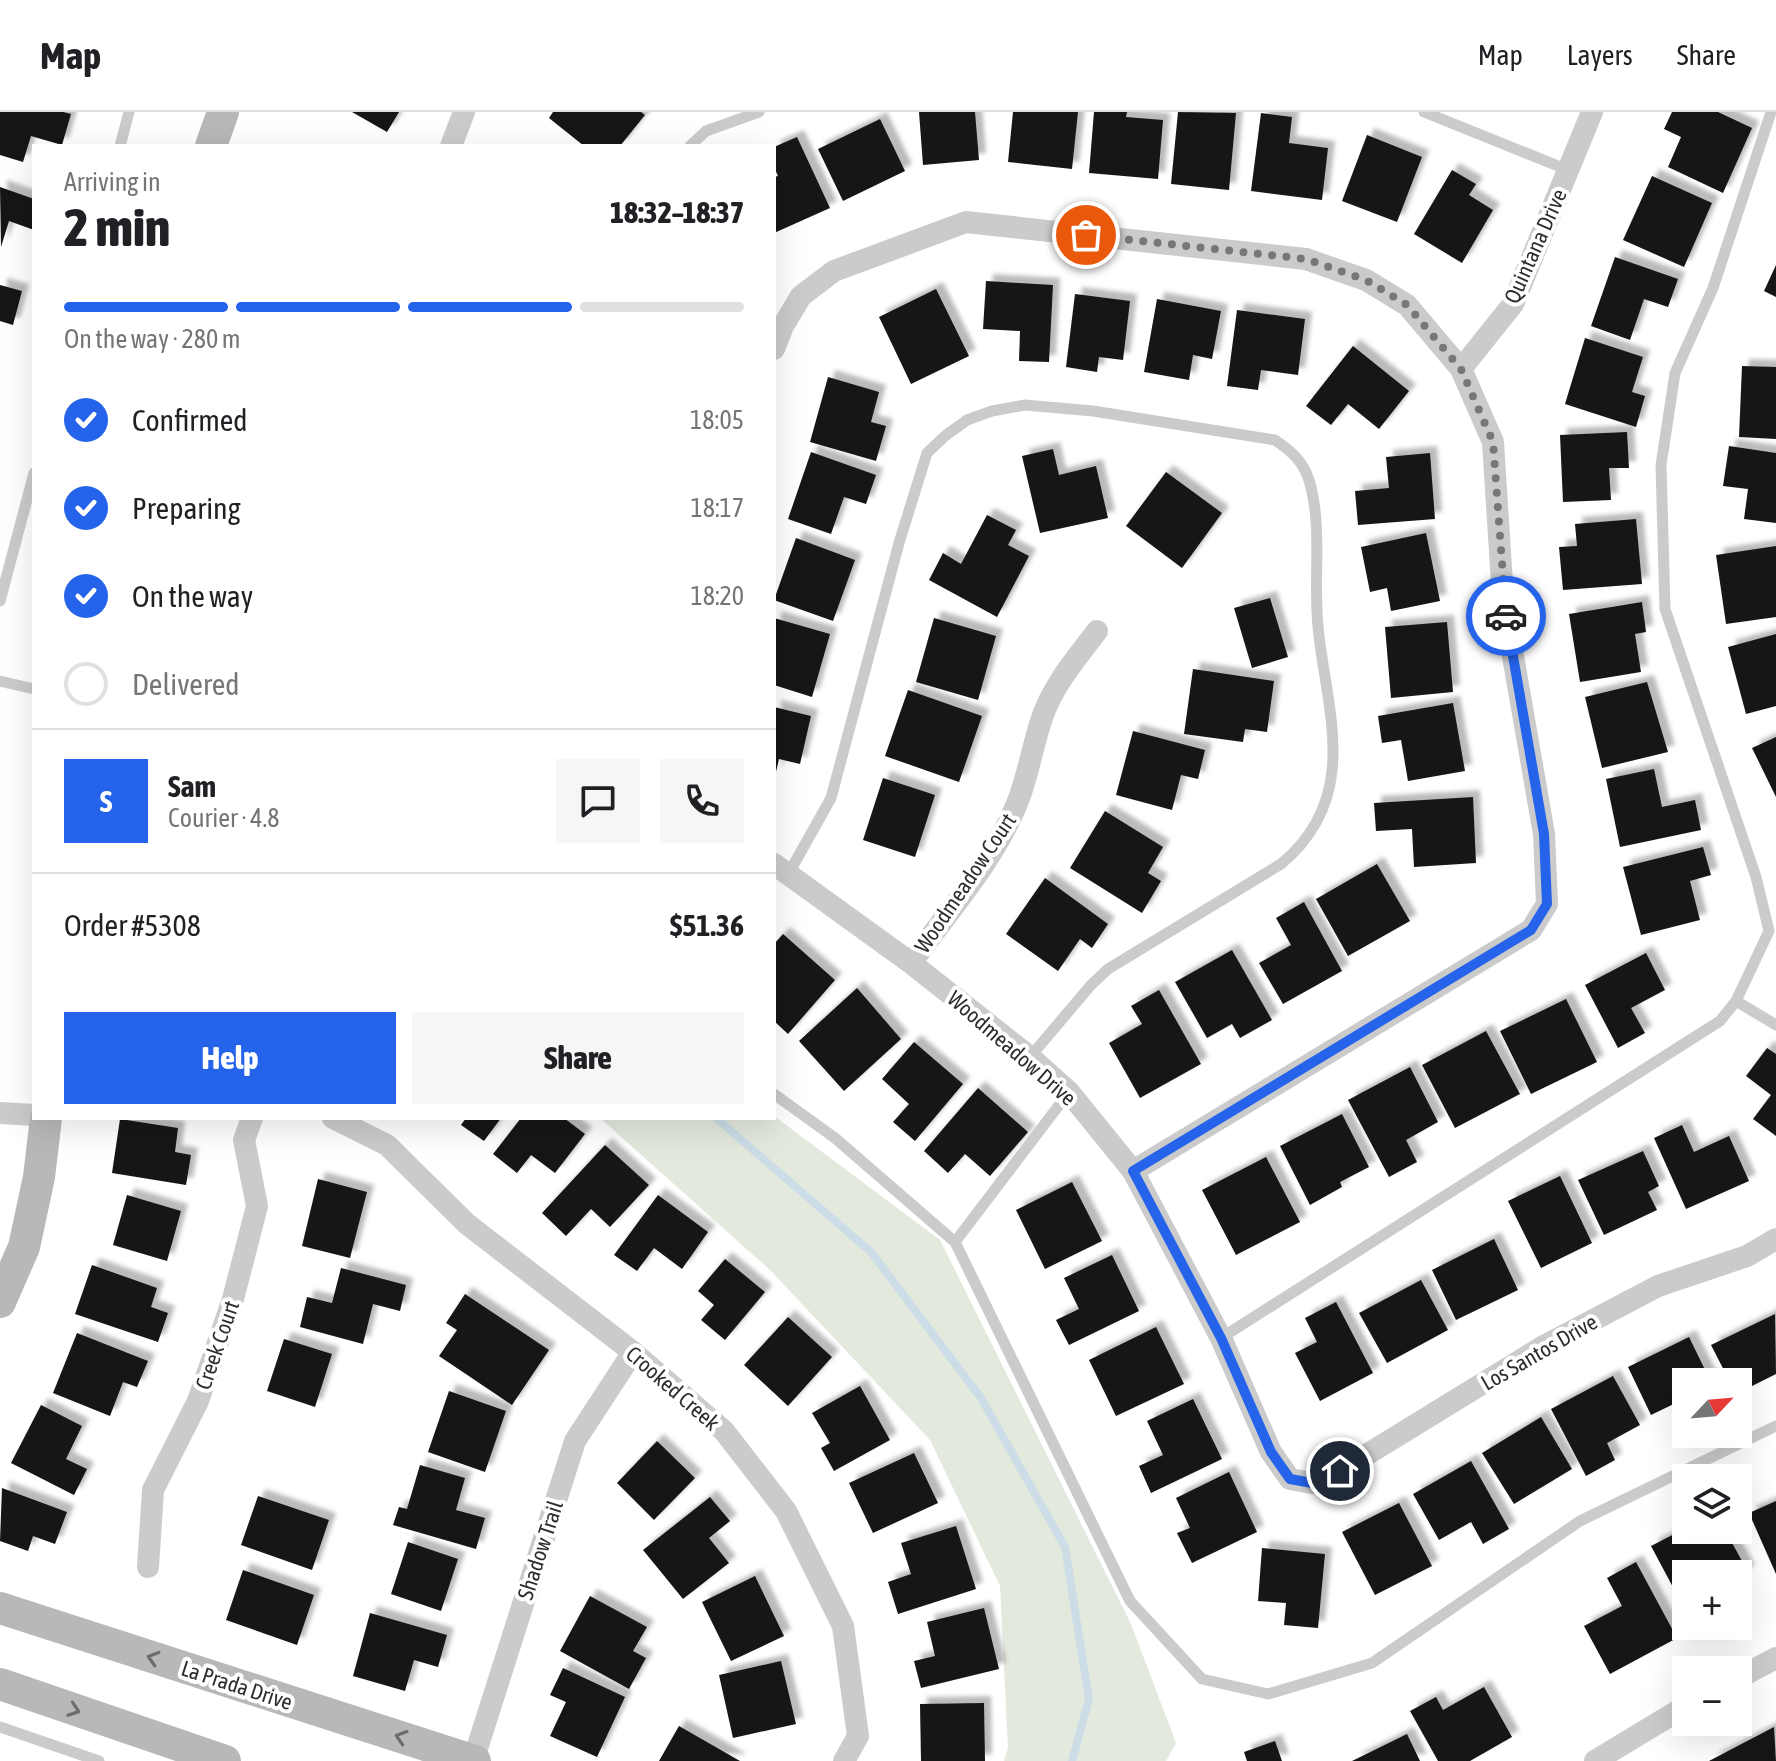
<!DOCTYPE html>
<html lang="en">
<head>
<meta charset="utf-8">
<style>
	body { margin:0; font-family:"Asap Condensed",sans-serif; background:#f6f6f6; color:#202124; height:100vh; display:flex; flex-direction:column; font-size:30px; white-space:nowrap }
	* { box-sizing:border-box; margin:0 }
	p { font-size:26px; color:#757577 }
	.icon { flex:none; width:44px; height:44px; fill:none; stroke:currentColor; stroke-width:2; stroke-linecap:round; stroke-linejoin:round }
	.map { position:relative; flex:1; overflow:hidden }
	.panel { position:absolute; left:32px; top:32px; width:744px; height:976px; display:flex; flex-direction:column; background:#fff; border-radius:0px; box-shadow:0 8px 32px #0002 }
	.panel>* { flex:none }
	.needle { width:52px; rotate:64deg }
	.tools { position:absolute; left:1672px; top:1256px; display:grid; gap:16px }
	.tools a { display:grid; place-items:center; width:80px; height:80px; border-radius:0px; background:#fff; box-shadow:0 8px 32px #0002; font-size:40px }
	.pin { position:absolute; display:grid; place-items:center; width:68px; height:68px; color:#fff; margin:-34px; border:4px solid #fff; border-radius:50%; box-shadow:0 2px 8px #0007 }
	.courier { position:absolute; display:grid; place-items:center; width:80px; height:80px; margin:-40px; border:6px solid #2563eb; border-radius:50%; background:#fff; color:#222; box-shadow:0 2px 10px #0007 }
	.summary em { font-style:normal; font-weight:800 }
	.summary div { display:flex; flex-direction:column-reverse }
	.summary { display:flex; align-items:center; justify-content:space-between; height:136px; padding:0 32px }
	h1 { font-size:52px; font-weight:800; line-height:60px }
	.bar { display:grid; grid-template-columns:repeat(4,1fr); gap:12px 8px; align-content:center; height:96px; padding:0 32px }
	.bar i { height:10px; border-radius:6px; background:#e0e0e0 }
	.bar .active { background:#2563eb }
	.bar p { grid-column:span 4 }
	.line { display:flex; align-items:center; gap:20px; padding:0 32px; border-top:2px solid #e0e0e0 }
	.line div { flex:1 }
	.round { display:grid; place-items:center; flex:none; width:84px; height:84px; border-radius:0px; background:#f6f6f6 }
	ol { padding:0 32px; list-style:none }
	li { display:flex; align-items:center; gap:24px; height:88px }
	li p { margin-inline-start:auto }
	li .icon { padding:8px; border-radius:50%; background:#2563eb; color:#fff; stroke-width:4 }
	li:last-child { color:#757577 }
	li i { width:44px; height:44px; border:4px solid #e0e0e0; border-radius:50% }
	.primary-button { display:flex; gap:16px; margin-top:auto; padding:16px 32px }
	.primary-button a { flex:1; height:92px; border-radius:0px; background:#2563eb; color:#fff; font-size:32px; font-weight:800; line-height:92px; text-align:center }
	.primary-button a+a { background:#f6f6f6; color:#202124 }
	header { display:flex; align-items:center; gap:48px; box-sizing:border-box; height:112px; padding:0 40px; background:#fff; border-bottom:2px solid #e0e0e0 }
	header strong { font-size:38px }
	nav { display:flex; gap:44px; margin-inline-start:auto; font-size:28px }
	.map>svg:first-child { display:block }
</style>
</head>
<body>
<header>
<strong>Map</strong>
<nav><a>Map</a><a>Layers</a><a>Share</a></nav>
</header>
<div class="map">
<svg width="1776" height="1649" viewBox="0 0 1776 1649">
	<defs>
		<filter id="shadow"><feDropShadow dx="7" dy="-7" stdDeviation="2" flood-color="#0004"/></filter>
	</defs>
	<rect width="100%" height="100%" fill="#fff"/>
	<path fill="#e4e9de" d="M 774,1004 L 940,1128 L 1131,1512 L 1176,1631 L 1166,1649 L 1004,1649 L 1008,1636 L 1000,1474 L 930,1328 L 770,1158 L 600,1006 Z"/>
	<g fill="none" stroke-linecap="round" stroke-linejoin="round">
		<path stroke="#ccdde7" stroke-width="8" d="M 716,1006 L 871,1140 L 981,1286 L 1065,1435 L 1089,1587 L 1072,1649"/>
	</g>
	<path fill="#151515" filter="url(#shadow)" d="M 0,0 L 63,0 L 71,2 L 62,33 L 31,24 L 23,50 L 0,43 Z
		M 352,0 L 399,0 L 387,20 Z
		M 553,0 L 641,0 L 645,3 L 620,34 L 584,34 L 549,6 Z
		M 919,0 L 975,0 L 979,48 L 923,53 Z
		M 1013,0 L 1078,0 L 1072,57 L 1008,50 Z
		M 1094,0 L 1127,0 L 1126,5 L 1163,8 L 1158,67 L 1089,61 Z
		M 1178,0 L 1236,1 L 1229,78 L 1171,72 Z
		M 1672,0 L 1718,0 L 1752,16 L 1723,81 L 1668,55 L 1681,25 L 1664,17 Z
		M 1261,1 L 1292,5 L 1289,31 L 1328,36 L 1322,88 L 1251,79 Z
		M 880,7 L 905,59 L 843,89 L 818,37 Z
		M 1367,23 L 1422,45 L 1397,110 L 1342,89 Z
		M 797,25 L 830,96 L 774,121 L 774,65 L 778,64 L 774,55 L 774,35 Z
		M 1452,58 L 1476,72 L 1469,83 L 1493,98 L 1462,151 L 1414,122 Z
		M 1652,64 L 1712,91 L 1684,155 L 1623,128 Z
		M 0,75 L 34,87 L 34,118 L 9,109 L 1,135 Z
		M 1615,145 L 1678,167 L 1668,195 L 1644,187 L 1630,228 L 1591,214 Z
		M 1776,153 L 1776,185 L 1764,179 Z
		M 986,169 L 1053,173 L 1049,250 L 1019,249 L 1020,219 L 983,217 Z
		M 0,173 L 22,179 L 13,213 L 0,209 Z
		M 936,177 L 969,244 L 911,272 L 879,205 Z
		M 1075,182 L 1130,189 L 1123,248 L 1099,245 L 1097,260 L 1066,255 Z
		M 1157,187 L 1221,199 L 1212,247 L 1193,243 L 1189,268 L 1144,260 Z
		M 1237,198 L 1305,207 L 1298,263 L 1261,258 L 1258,278 L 1227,274 Z
		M 1585,226 L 1643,245 L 1632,280 L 1645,284 L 1636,315 L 1565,292 Z
		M 1353,234 L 1409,279 L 1379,317 L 1348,292 L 1331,313 L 1306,294 Z
		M 1742,254 L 1776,255 L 1776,327 L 1739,325 Z
		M 828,265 L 879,280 L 871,310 L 886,314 L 876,349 L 810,330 Z
		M 1627,320 L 1629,356 L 1609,356 L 1611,388 L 1563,390 L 1560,323 Z
		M 1729,334 L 1776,341 L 1776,411 L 1744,407 L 1748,377 L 1723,374 Z
		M 1053,337 L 1059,363 L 1096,354 L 1108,406 L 1040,421 L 1022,344 Z
		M 811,340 L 876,363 L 866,392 L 844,385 L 831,422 L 788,407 Z
		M 1430,341 L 1435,407 L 1358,413 L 1355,379 L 1389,376 L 1386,345 Z
		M 1166,360 L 1222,401 L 1182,456 L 1126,414 Z
		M 987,403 L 1016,418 L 1008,433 L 1029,444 L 997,505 L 929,468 L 943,441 L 961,452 Z
		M 1636,407 L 1642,472 L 1563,478 L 1559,435 L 1577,434 L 1575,412 Z
		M 1426,421 L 1440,489 L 1391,499 L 1387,476 L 1370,480 L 1361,435 Z
		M 796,426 L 855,448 L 833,509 L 774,488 Z
		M 1776,434 L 1776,505 L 1726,512 L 1716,443 Z
		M 1270,486 L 1288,545 L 1252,556 L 1234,496 Z
		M 1642,490 L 1646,520 L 1635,522 L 1641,560 L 1580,570 L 1569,502 Z
		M 774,506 L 830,522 L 812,585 L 774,573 Z
		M 934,506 L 996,524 L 978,588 L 916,570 Z
		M 1447,510 L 1453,580 L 1391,586 L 1385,515 Z
		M 1776,522 L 1776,594 L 1746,602 L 1728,535 Z
		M 1193,557 L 1274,569 L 1267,620 L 1245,617 L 1243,630 L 1184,622 Z
		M 1647,570 L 1668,640 L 1602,656 L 1585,585 Z
		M 908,578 L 982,604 L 959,670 L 885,644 Z
		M 1453,591 L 1465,659 L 1408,669 L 1401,628 L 1382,631 L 1378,604 Z
		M 774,595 L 811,604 L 800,652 L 779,647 L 775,664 Z
		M 1133,619 L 1205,638 L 1198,667 L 1181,663 L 1172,698 L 1116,683 Z
		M 1776,625 L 1776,685 L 1752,636 Z
		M 1654,657 L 1662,695 L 1695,688 L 1701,718 L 1620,735 L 1606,667 Z
		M 883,666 L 935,683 L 915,745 L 863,728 Z
		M 1473,685 L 1476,751 L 1414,755 L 1412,717 L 1376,719 L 1374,691 Z
		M 1105,699 L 1163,735 L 1148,761 L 1161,769 L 1142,801 L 1070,756 Z
		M 1703,735 L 1711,763 L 1690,769 L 1700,808 L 1641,823 L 1623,755 Z
		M 1377,752 L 1410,809 L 1348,844 L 1316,787 Z
		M 1045,766 L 1108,812 L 1092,836 L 1080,827 L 1058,859 L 1006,822 Z
		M 1304,790 L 1342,859 L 1283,892 L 1259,851 L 1291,833 L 1276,806 Z
		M 783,822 L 835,868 L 788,922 L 774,909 L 774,832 Z
		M 1232,838 L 1272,908 L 1240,926 L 1232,912 L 1207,926 L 1175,870 Z
		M 1646,841 L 1665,878 L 1631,896 L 1645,921 L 1618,936 L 1585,873 Z
		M 857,876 L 901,927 L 844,979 L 799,929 Z
		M 1159,878 L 1201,952 L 1140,986 L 1109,931 L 1142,912 L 1131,894 Z
		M 1566,887 L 1597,950 L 1531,982 L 1500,919 Z
		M 1486,919 L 1520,982 L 1455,1016 L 1422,953 Z
		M 914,930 L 963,972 L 915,1029 L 893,1010 L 909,992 L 882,967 Z
		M 1767,936 L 1776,942 L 1776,1024 L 1753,1007 L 1771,983 L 1746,964 Z
		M 1410,955 L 1438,1010 L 1406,1028 L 1417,1050 L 1389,1065 L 1348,988 Z
		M 978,976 L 1028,1020 L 990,1064 L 965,1042 L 948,1061 L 924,1039 Z
		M 1342,1002 L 1369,1055 L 1340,1070 L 1342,1075 L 1310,1093 L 1280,1034 Z
		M 466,1006 L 501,1006 L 484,1029 L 461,1013 Z
		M 521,1006 L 564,1006 L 585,1022 L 555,1061 L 531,1043 L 517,1061 L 493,1042 Z
		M 120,1007 L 178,1016 L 175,1040 L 191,1043 L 186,1073 L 112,1061 Z
		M 1682,1013 L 1694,1040 L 1729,1024 L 1749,1069 L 1686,1097 L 1654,1026 Z
		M 605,1033 L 649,1073 L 610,1115 L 591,1097 L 566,1124 L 542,1101 Z
		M 1643,1039 L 1659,1074 L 1648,1080 L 1657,1098 L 1604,1123 L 1578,1068 Z
		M 1266,1045 L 1300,1110 L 1236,1143 L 1202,1078 Z
		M 1560,1064 L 1592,1131 L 1541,1156 L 1508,1089 Z
		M 318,1067 L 367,1080 L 350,1146 L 302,1134 Z
		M 1072,1070 L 1102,1129 L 1045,1157 L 1016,1098 Z
		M 127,1083 L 181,1099 L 167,1149 L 113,1133 Z
		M 658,1083 L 708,1120 L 682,1157 L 654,1136 L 637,1159 L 614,1143 Z
		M 1494,1127 L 1518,1178 L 1456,1208 L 1432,1158 Z
		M 1112,1143 L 1139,1199 L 1069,1233 L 1056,1208 L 1079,1197 L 1064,1166 Z
		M 725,1147 L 765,1180 L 725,1228 L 701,1208 L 714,1193 L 698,1179 Z
		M 92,1153 L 157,1176 L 151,1195 L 168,1201 L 158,1230 L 75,1202 Z
		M 341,1156 L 406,1173 L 400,1199 L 373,1192 L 363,1232 L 300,1215 L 307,1185 L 332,1191 Z
		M 1421,1168 L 1448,1218 L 1387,1251 L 1359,1201 Z
		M 465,1182 L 549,1238 L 512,1293 L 439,1244 L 457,1218 L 446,1211 Z
		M 1336,1190 L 1373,1261 L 1320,1289 L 1295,1241 L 1317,1230 L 1305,1206 Z
		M 1775,1202 L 1776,1262 L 1738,1281 L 1738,1270 L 1730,1270 L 1711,1233 Z
		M 788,1205 L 832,1245 L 788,1294 L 744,1253 Z
		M 1156,1215 L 1184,1272 L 1116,1304 L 1089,1248 Z
		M 77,1221 L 148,1249 L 137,1275 L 123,1270 L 110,1304 L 53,1281 Z
		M 1689,1225 L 1711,1270 L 1686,1270 L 1686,1286 L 1651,1303 L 1628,1255 Z
		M 284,1227 L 332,1242 L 315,1295 L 267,1279 Z
		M 1613,1264 L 1640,1313 L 1607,1331 L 1615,1348 L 1586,1364 L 1551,1297 Z
		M 860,1274 L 890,1328 L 834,1359 L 821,1336 L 830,1331 L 812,1301 Z
		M 449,1279 L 506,1299 L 485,1360 L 428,1340 Z
		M 1193,1287 L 1222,1347 L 1151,1381 L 1139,1354 L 1163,1343 L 1147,1309 Z
		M 41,1293 L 82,1314 L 66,1347 L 87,1357 L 74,1383 L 11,1351 Z
		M 1541,1305 L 1572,1357 L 1514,1392 L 1482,1341 Z
		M 657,1329 L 695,1366 L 654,1408 L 617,1371 Z
		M 914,1341 L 938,1391 L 873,1421 L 849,1371 Z
		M 1471,1349 L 1509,1417 L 1483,1432 L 1471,1410 L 1439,1428 L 1413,1382 Z
		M 420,1353 L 465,1366 L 456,1398 L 485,1406 L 476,1437 L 393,1413 L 399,1395 L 407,1397 Z
		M 1229,1360 L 1257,1420 L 1192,1451 L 1177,1421 L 1190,1416 L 1176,1386 Z
		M 2,1376 L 67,1400 L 55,1432 L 33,1424 L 28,1439 L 0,1429 Z
		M 258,1384 L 329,1408 L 312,1458 L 241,1433 Z
		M 710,1385 L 730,1409 L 709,1426 L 729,1451 L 683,1487 L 643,1438 Z
		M 1776,1389 L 1776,1462 L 1749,1401 Z
		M 1399,1391 L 1432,1454 L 1375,1483 L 1342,1420 Z
		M 956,1414 L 976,1477 L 898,1502 L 888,1470 L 911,1462 L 901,1431 Z
		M 1686,1416 L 1686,1418 L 1725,1418 L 1748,1460 L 1738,1465 L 1738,1462 L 1686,1462 L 1686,1493 L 1683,1494 L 1651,1434 Z
		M 408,1430 L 458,1447 L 441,1499 L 391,1482 Z
		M 1262,1436 L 1325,1442 L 1318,1516 L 1284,1513 L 1286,1491 L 1258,1489 Z
		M 1636,1450 L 1677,1526 L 1610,1562 L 1584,1514 L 1622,1494 L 1607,1466 Z
		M 243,1458 L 314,1483 L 297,1533 L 226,1508 Z
		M 755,1464 L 784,1524 L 731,1549 L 702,1490 Z
		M 590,1484 L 647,1515 L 633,1539 L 646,1546 L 629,1577 L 560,1539 Z
		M 984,1496 L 999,1557 L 921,1576 L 914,1549 L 935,1544 L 927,1510 Z
		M 370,1501 L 447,1523 L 438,1555 L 414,1548 L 405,1579 L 353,1564 Z
		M 781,1549 L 796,1612 L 733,1626 L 719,1563 Z
		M 563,1556 L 625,1585 L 597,1645 L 550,1624 L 566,1590 L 550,1583 Z
		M 1484,1575 L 1512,1625 L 1470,1649 L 1438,1649 L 1410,1599 L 1436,1585 L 1443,1598 Z
		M 984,1591 L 985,1649 L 921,1649 L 920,1592 Z
		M 679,1614 L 740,1649 L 659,1649 Z
		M 1774,1615 L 1776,1649 L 1709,1649 Z
		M 1407,1622 L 1420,1649 L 1352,1649 Z
		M 1275,1629 L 1282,1649 L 1247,1649 L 1244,1640 Z"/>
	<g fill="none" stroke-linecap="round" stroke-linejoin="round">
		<path stroke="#cbcbcb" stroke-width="11" d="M 1424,0 L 1568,58
			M 120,34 L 129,0
			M 690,34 L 706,19 L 759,0
			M 0,489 L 34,361
			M 0,569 L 34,577
			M 789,761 L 831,686 L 899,431 L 927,341 L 945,324 L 967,308 L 992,299 L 1025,293 L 1093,299 L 1275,328 C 1291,339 1303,349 1309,368 C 1323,415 1313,466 1318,514 C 1322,561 1337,611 1332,659 C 1328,697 1310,728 1281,752 L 1108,857 L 1091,873 L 1030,945
			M 1736,889 L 1776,913
			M 1069,980 L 955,1130 L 1130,1489 L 1202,1567 L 1268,1582 L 1372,1551 L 1580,1409 L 1776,1314
			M 774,982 L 835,1026 L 955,1130
			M 1221,1226 L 1720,909 L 1736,889 L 1769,819 L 1756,765 L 1665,497 L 1661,353 L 1675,261 L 1713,176 L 1771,0
			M 0,1615 L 99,1649"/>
		<path stroke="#cbcbcb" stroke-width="22" d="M 451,34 L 464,0
			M 774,237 L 783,214 L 801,184 L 834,159 L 966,110 L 1306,147 L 1366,168 L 1407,193 L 1461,257 L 1493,330 L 1503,487 L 1544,722 L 1547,792 L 1531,818 L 1133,1059
			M 1461,257 L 1513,192 L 1592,0
			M 774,752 L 911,851 L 1030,945 L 1069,980 L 1133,1059 L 1221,1226 L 1271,1340 L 1290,1367 L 1312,1371 L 1340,1359 L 1542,1235 L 1658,1174 L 1747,1144 L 1776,1127
			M 911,851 C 947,801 992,751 1016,694 C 1028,666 1032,635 1042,606 C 1053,573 1076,547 1097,519
			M 0,1001 L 34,1003
			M 333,1006 L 387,1033 L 467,1112 L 633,1240 L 724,1319 L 786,1399 L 843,1514 L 858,1624 L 844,1649
			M 148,1455 L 153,1378 L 198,1289 L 233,1187 L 257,1094 L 244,1028 L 252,1006
			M 1738,1566 L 1776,1546
			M 473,1649 L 575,1329 L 633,1240
			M 1595,1649 L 1686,1594"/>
		<path stroke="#b8b8b8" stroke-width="32" d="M 211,34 L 223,0
			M 0,1190 L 24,1135 L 39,1065 L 46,1006
			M 0,1496 L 475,1649
			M 0,1572 L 225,1649"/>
	</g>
	<defs><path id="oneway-chevron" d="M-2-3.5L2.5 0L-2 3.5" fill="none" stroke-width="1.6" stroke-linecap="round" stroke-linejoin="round" transform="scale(2)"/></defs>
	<g stroke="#6c6c6c">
		<use href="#oneway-chevron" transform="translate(153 1546) rotate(-163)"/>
		<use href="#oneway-chevron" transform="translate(74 1598) rotate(19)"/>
		<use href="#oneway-chevron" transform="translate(401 1625) rotate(-162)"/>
	</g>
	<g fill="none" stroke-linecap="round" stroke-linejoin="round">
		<path stroke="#777" stroke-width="8" stroke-dasharray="0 14.4" d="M 1086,123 L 1306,147 L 1366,168 L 1407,193 L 1461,257 L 1493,330 L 1506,504"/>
		<path stroke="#2563eb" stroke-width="10" d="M 1340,1359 L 1312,1371 L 1290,1367 L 1271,1340 L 1221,1226 L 1133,1059 L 1531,818 L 1547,792 L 1544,722 L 1506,504"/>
	</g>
	<g text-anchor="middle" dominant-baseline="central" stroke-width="8" stroke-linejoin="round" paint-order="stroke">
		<g font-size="22" fill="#2e2e2e" stroke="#fff">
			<text transform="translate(1535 134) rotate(-66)">Quintana Drive</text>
			<text transform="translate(965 771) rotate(-56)">Woodmeadow Court</text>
			<text transform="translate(1012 936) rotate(41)">Woodmeadow Drive</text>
			<text transform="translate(217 1233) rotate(-71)">Creek Court</text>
			<text transform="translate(1539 1240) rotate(-30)">Los Santos Drive</text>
			<text transform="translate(673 1276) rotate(41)">Crooked Creek</text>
			<text transform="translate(540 1438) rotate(-72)">Shadow Trail</text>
			<text transform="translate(237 1573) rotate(18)">La Prada Drive</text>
		</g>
	</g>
</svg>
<div class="tools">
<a><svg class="needle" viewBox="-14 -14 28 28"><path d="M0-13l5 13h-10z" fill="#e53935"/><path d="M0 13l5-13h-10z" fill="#757577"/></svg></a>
<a><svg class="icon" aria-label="layers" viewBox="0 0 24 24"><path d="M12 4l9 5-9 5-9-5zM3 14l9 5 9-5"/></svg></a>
<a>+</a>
<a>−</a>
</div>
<div class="pin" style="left:1086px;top:123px;background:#ea580c"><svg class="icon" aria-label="bag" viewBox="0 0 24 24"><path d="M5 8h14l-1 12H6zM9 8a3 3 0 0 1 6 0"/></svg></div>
<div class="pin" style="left:1340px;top:1359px;background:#1f2937"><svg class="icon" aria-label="home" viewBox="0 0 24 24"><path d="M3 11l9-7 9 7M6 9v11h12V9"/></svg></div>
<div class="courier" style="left:1506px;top:504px"><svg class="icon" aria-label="car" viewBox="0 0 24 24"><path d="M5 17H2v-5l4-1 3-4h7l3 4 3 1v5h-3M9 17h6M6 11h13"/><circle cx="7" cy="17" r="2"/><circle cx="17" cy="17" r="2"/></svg></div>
<section class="panel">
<div class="summary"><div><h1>2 min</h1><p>Arriving in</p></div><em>18:32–18:37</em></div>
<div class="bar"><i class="active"></i><i class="active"></i><i class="active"></i><i></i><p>On the way · 280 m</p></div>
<ol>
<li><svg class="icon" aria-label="check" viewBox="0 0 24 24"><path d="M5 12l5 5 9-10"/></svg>Confirmed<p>18:05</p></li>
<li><svg class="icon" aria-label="check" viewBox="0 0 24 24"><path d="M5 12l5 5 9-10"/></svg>Preparing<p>18:17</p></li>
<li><svg class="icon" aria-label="check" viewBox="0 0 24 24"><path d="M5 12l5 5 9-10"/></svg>On the way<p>18:20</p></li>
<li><i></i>Delivered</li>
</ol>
<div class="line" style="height:144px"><b class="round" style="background:#2563eb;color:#fff">S</b><div><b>Sam</b><p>Courier · 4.8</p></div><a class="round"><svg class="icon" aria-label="chat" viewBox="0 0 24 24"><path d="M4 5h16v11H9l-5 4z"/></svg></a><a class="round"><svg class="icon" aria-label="phone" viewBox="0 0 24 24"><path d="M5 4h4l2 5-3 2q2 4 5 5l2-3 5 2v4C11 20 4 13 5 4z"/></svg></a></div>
<div class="line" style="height:104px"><div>Order #5308</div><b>$51.36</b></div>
<div class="primary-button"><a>Help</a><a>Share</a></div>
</section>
</div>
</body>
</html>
